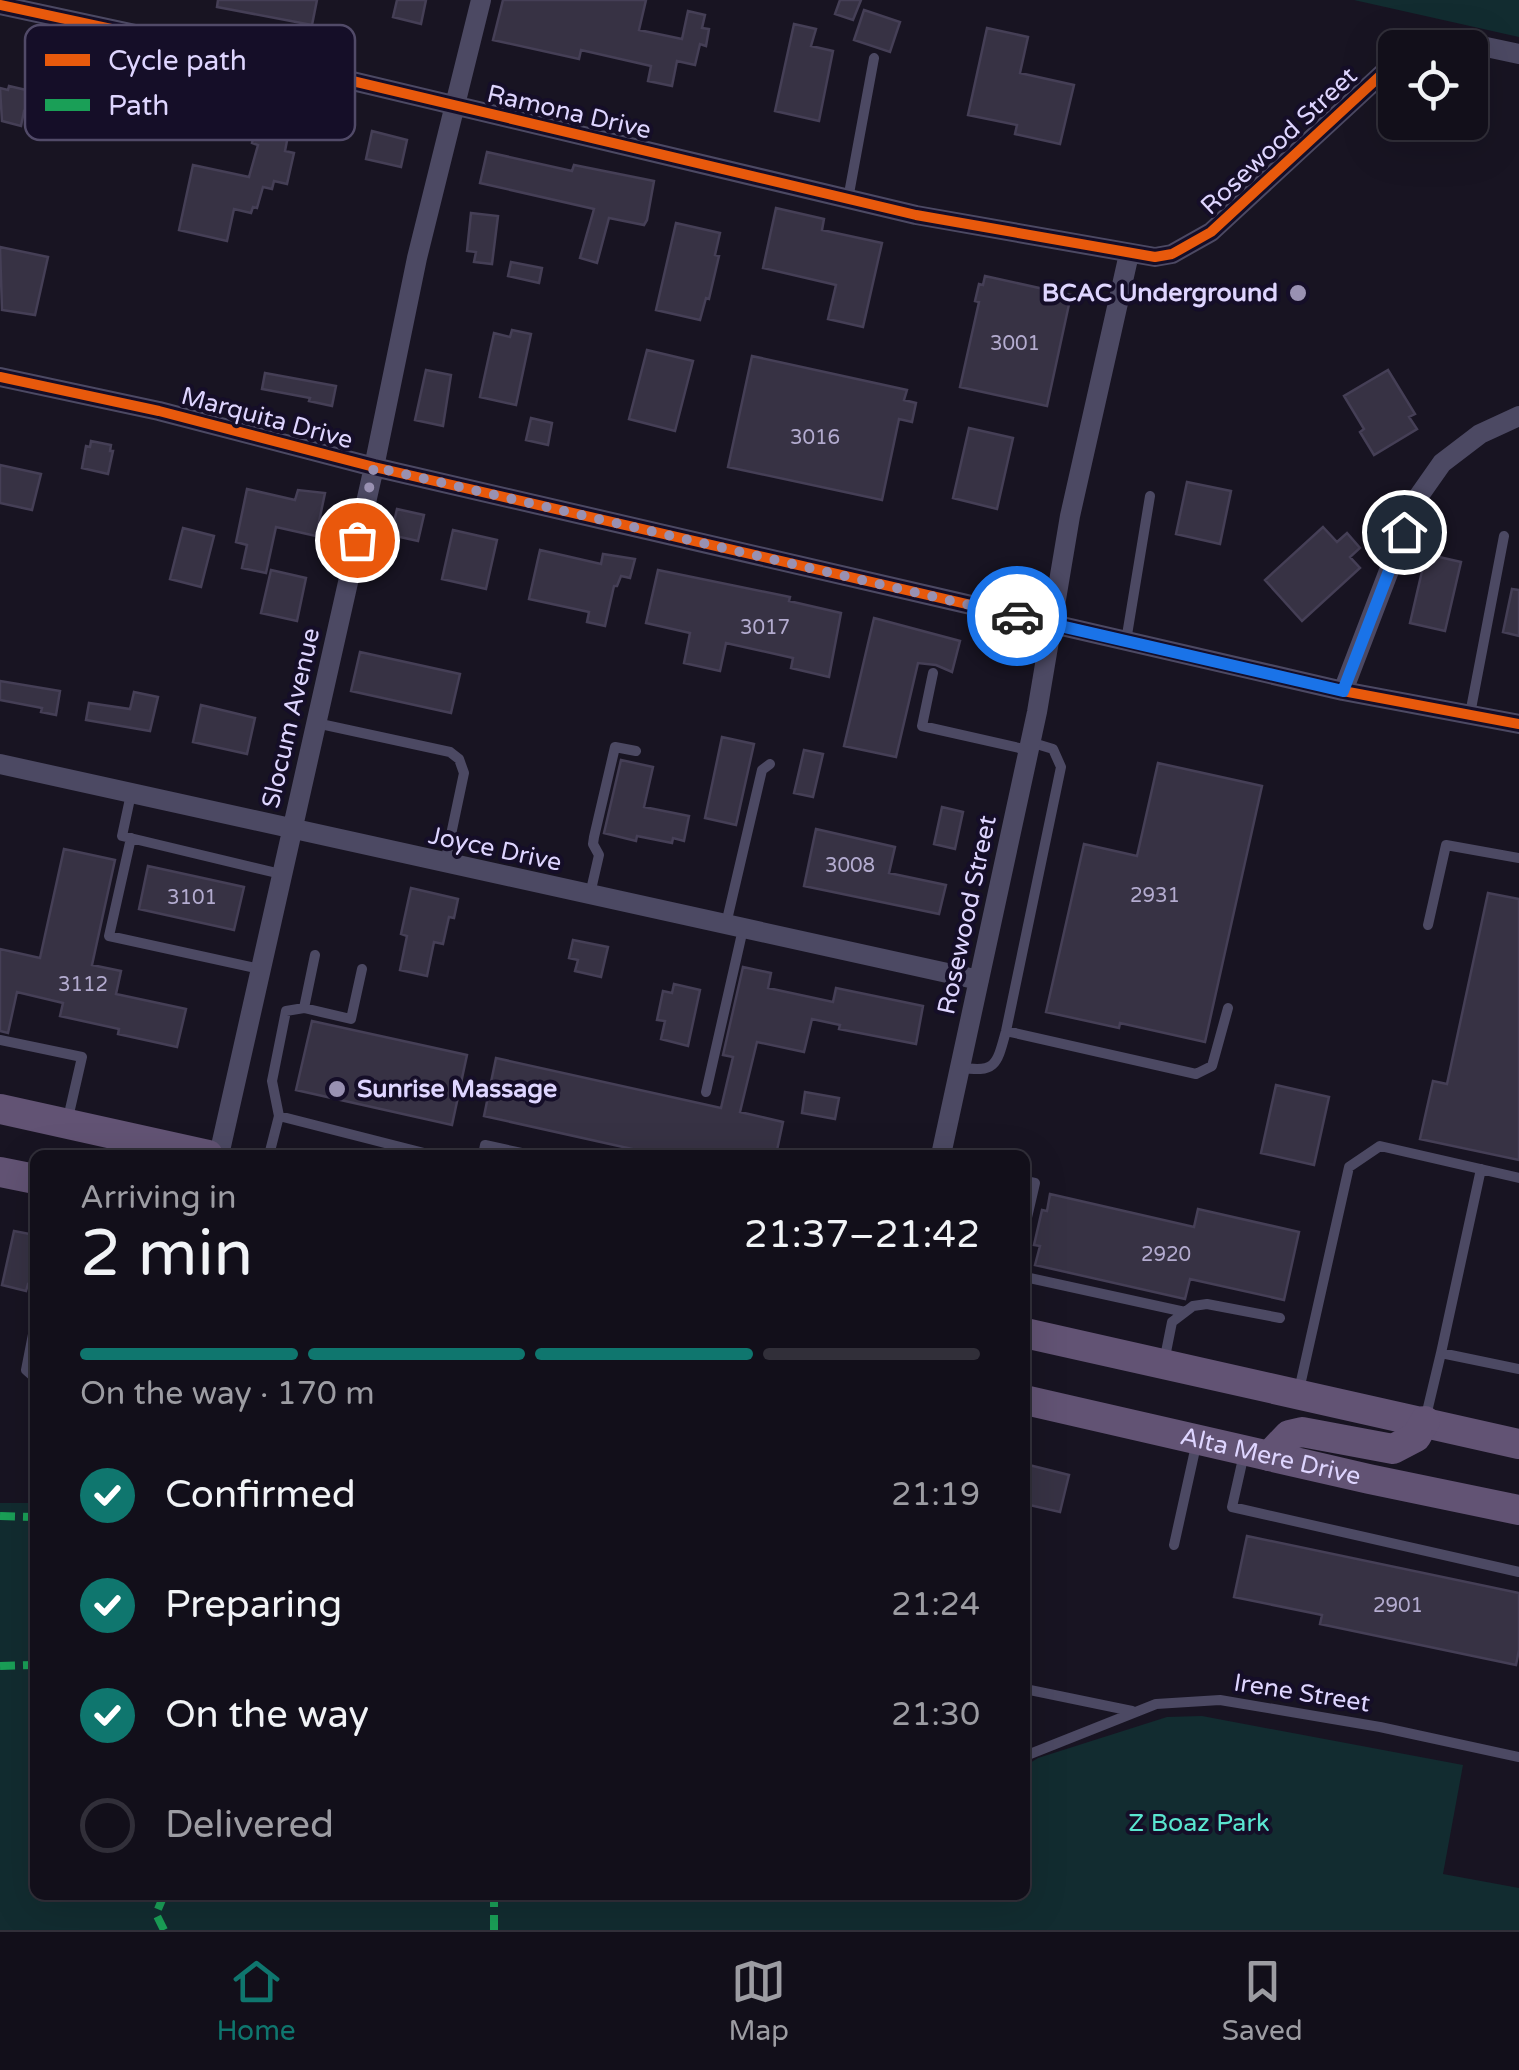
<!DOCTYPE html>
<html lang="en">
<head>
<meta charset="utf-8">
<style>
	body { margin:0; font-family:"Varela Round",sans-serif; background:#1f1d27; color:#f1f3f6; height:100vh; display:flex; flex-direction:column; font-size:38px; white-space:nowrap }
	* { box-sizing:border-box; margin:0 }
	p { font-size:32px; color:#9c9ca2 }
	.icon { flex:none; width:55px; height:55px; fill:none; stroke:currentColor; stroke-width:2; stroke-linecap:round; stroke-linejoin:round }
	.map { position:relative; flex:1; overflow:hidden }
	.sheet { position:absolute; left:30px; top:1150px; width:1000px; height:750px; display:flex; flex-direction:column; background:#120f1a; border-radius:15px; box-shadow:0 10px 40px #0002,0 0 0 2px #312f39 }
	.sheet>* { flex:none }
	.controls { position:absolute; left:1378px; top:30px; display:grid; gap:20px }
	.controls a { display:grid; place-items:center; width:110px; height:110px; border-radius:15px; background:#120f1a; box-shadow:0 10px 40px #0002,0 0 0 2px #312f39; font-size:50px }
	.pin { position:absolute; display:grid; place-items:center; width:85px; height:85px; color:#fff; margin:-42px; border:5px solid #fff; border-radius:50%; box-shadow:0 2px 10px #0007 }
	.courier { position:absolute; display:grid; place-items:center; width:100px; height:100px; margin:-50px; border:8px solid #1a73e8; border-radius:50%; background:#fff; color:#222; box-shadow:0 2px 12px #0007 }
	.head em { font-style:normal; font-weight:600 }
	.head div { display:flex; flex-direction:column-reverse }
	.head { display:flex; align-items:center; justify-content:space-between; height:170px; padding:0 50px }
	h1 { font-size:65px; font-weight:600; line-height:75px }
	.bar { display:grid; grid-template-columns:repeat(4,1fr); gap:15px 10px; align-content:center; height:120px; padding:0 50px }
	.bar i { height:12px; border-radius:8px; background:#312f39 }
	.bar .selected { background:#0f766e }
	.bar p { grid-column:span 4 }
	ol { padding:0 50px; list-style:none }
	li { display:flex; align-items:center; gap:30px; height:110px }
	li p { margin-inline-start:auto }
	li .icon { padding:10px; border-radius:50%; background:#0f766e; color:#fff; stroke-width:4 }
	li:last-child { color:#9c9ca2 }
	li i { width:55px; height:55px; border:5px solid #312f39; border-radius:50% }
	.menu { display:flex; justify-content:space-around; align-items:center; height:140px; border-top:2px solid #312f39; background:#120f1a; font-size:28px; color:#9c9ca2 }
	.menu a { display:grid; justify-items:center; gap:5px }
	.menu .selected { color:#0f766e }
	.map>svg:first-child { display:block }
</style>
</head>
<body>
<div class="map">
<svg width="1519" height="1930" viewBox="0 0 1519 1930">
	<rect width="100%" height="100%" fill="#181422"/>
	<path fill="#122c30" d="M 1354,0 L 1519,0 L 1519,37 Z
		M 0,1503 L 35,1503 L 35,1895 L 1025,1895 L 1025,1766 L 1038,1758 L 1167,1717 L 1202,1716 L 1463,1765 L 1443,1874 L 1519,1888 L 1519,1930 L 0,1930 Z"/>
	<path fill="#373244" stroke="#453f56" stroke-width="2.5" d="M 218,0 L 317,0 L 312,25 L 217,7 Z
		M 397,0 L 426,0 L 421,24 L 393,17 Z
		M 503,0 L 646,0 L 639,30 L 682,39 L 688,11 L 705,15 L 702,28 L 709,29 L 706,46 L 700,44 L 695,65 L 677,61 L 672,86 L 648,81 L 651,66 L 581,50 L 579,59 L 493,40 Z
		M 840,0 L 861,0 L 853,20 L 835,14 Z
		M 864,10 L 900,22 L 890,52 L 854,40 Z
		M 794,24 L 816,29 L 811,46 L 833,51 L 819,121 L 775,111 Z
		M 987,28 L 1028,37 L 1020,73 L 1074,85 L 1060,144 L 1015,134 L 1017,125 L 968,115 Z
		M 9,86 L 39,93 L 34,114 L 24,111 L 21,126 L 2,121 L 0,88 L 8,90 Z
		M 259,115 L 291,120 L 285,151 L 294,153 L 287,184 L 274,181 L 272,189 L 263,187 L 257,208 L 253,207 L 251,213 L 234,209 L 227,241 L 179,230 L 193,165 L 249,177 L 258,145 L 252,143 Z
		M 372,131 L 407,140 L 401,167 L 366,159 Z
		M 487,152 L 572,171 L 574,165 L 654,181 L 647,220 L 644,225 L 609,218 L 597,263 L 580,258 L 594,209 L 480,183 Z
		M 776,208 L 824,219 L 822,230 L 882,243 L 863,327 L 828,319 L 836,285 L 763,268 Z
		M 471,213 L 498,216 L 492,264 L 474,262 L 476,252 L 467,251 Z
		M 676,223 L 720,233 L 715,255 L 719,256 L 709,299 L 706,298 L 700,320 L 656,310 Z
		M 0,247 L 48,257 L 35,315 L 2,310 Z
		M 511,262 L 542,268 L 539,283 L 508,276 Z
		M 985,276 L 1071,295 L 1047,406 L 960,387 L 979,302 L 975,301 L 979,284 L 983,285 Z
		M 512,330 L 531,334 L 516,405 L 480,397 L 494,333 L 510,337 Z
		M 647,350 L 693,361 L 675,431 L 629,419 Z
		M 752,356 L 907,390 L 904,400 L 916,403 L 912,422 L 899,419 L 882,500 L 728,467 Z
		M 426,370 L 451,375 L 443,426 L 415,420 Z
		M 1388,370 L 1415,414 L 1409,417 L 1417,429 L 1374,455 L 1360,432 L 1364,429 L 1344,396 Z
		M 265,373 L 336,386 L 332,406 L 309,401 L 310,398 L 262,389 Z
		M 531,418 L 552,423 L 548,445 L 526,440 Z
		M 969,428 L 1013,438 L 997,509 L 953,498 Z
		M 91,441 L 111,445 L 110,451 L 113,451 L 108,474 L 82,468 L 86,446 L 90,447 Z
		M 0,465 L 41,474 L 32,510 L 0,503 Z
		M 1187,482 L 1231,491 L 1220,544 L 1176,534 Z
		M 247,489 L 295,500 L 298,490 L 325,493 L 316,536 L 276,527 L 266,573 L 242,568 L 247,545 L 236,542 Z
		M 397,509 L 424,515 L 418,541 L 391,535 Z
		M 1323,527 L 1337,542 L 1347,533 L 1360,548 L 1350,557 L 1360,568 L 1302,621 L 1265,580 Z
		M 183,528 L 214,536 L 201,587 L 170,579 Z
		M 453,530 L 497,540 L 486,589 L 442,579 Z
		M 540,550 L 601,564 L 603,554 L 635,559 L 630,578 L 621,576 L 617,586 L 614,586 L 605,626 L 587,622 L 589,612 L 529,599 Z
		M 1426,554 L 1461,562 L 1445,631 L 1410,623 Z
		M 271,570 L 306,578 L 297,621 L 261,613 Z
		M 658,570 L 790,597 L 789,601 L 841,613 L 829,677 L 791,668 L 793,658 L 726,643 L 720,671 L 684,663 L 690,633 L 646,623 Z
		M 1512,589 L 1519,590 L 1519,636 L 1503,632 Z
		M 874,618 L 960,641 L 952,672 L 936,665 L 918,663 L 896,757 L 844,746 Z
		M 360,652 L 460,674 L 451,713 L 351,691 Z
		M 0,681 L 60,691 L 56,715 L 41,712 L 42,708 L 0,700 Z
		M 134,692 L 158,697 L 150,731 L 86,720 L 89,703 L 130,709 Z
		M 201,705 L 255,718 L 247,754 L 193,742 Z
		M 722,737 L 754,744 L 736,825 L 705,818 Z
		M 804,750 L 823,754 L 813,797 L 794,793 Z
		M 621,760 L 653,767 L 644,807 L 689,816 L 684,841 L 673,838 L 672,843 L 637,836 L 636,841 L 604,833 Z
		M 1158,763 L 1262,786 L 1205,1042 L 1120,1023 L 1119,1028 L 1046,1012 L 1084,844 L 1137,856 Z
		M 942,807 L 963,812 L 955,849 L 934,844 Z
		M 816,829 L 895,847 L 889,873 L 946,885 L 939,914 L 804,886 Z
		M 64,849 L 115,860 L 92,965 L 121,971 L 116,994 L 186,1009 L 177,1047 L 118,1034 L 119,1029 L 60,1016 L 63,1003 L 17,992 L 8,1033 L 0,1031 L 0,949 L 40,958 Z
		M 148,866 L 244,887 L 234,930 L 139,909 Z
		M 411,888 L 458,899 L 454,918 L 449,917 L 443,944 L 434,942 L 427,976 L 400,970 L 407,936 L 401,934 Z
		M 1488,893 L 1519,899 L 1519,1160 L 1420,1139 L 1433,1081 L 1447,1084 Z
		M 573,940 L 608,947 L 601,977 L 575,971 L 578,960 L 569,958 Z
		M 743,967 L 771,973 L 768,988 L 833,1002 L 836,988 L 923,1006 L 916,1044 L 839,1029 L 840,1025 L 812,1019 L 804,1052 L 757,1042 L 740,1112 L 783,1122 L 776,1155 L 659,1155 L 484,1116 L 496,1058 L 721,1108 L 733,1057 L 723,1055 Z
		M 674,984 L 700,990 L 688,1046 L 661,1039 L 665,1021 L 657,1020 L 663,991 L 672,993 Z
		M 312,1021 L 467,1055 L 452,1125 L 296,1090 Z
		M 1276,1085 L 1329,1097 L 1314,1165 L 1261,1153 Z
		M 805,1092 L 839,1098 L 835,1119 L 802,1113 Z
		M 1050,1194 L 1194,1227 L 1198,1209 L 1299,1232 L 1284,1300 L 1190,1279 L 1185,1299 L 1035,1265 L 1040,1246 L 1034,1245 L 1042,1210 L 1047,1211 Z
		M 14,1231 L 35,1235 L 35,1286 L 28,1284 L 26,1291 L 2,1285 Z
		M 1025,1464 L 1069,1475 L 1060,1512 L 1025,1504 Z
		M 1247,1536 L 1519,1593 L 1519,1650 L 1516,1665 L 1320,1624 L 1322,1615 L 1234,1597 Z"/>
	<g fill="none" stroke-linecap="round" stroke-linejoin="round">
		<path stroke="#4c4963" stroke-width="10" d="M 848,199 L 874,58
			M 1126,641 L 1150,496
			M 933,673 L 922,726 L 1028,750
			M 1470,714 L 1504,536
			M 316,723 L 450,752 L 459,759 L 464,773 L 445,863
			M 131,794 L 122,836 L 281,874
			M 131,838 L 109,936 L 260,969
			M 590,894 L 599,855 L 593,844 L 594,837 L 615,747 L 636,751
			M 726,924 L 762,770 L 770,764
			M 1428,925 L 1446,845 L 1519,858
			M 304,1008 L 315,955
			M 1006,1031 L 1196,1074 L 1212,1066 L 1228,1008
			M 0,1040 L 82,1057 L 68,1118
			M 960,1067 C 996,1074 997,1064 1006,1031 L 1061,767 L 1053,749 L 1030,742
			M 706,1092 L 743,929
			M 279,1116 L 272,1081 L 286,1011 L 304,1008 L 351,1019 L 362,969
			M 269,1155 L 279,1116 L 432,1155
			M 483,1155 L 485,1145 L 531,1155
			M 1025,1181 L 1035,1183 L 1025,1226
			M 1025,1277 L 1185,1312
			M 35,1324 L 26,1370 L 35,1378
			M 1441,1353 L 1481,1169
			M 1164,1362 L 1172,1322 L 1193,1306 L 1207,1304 L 1280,1318
			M 1299,1390 L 1349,1167 L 1380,1146 L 1519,1178
			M 1425,1420 L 1441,1353 L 1519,1369
			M 1244,1454 L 1232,1507 L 1519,1572
			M 1174,1545 L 1197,1441
			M 1025,1689 L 1132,1711
			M 1025,1756 L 1156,1704 L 1220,1700 L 1380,1727 L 1519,1757"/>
		<path stroke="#4c4963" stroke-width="20" d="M 0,5 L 344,79 L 916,215 L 1155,257 L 1172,254 L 1211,232 L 1395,62
			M 1424,48 L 1458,41 L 1519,54
			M 0,377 L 159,411 L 374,467 L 1343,691 L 1519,724
			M 1343,691 L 1416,500 L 1442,463 L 1480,434 L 1519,416
			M 0,764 L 979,980
			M 219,1155 L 374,467 L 417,258 L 481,0
			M 941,1155 L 1037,712 L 1070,516 L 1129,254"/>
		<g stroke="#625374" stroke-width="30">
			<path d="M 0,1109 L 208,1155"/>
			<path d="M 0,1172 L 35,1179"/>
			<path d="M 1025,1333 L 1519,1444"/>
			<path id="s1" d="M 1025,1400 L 1369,1479 L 1519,1510"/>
			<path d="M 1269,1456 L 1289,1435 L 1302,1432 L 1393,1449 L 1416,1437 L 1425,1421"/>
		</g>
		<path stroke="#1a9f57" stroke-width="8" stroke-dasharray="15 8" stroke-linecap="butt" d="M 0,1516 L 35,1517
			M 0,1666 L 35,1665
			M 164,1930 L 156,1914 L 164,1895
			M 494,1930 L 494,1895"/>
		<defs>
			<path id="cycleway" d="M 0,5 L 344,79 L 916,215 L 1155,257 L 1172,254 L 1211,232 L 1395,62
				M 0,377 L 159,411 L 374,467 L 1343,691 L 1519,724"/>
		</defs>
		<use href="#cycleway" stroke="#150e28" stroke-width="16"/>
		<use href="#cycleway" stroke="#e8590c" stroke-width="10"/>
	</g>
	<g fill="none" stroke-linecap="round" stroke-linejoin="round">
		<path stroke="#9991b2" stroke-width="10" stroke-dasharray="0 18" d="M 357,540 L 374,467 L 1017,616"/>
		<path stroke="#1a73e8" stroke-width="12" d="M 1017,616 L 1343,691 L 1404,532"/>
	</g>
	<g fill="#9991b2" stroke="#150e28" stroke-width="4">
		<circle cx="1298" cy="293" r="10"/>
		<circle cx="337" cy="1089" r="10"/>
	</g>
	<g text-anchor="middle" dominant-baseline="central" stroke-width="8" stroke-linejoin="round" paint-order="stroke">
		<g font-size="20" fill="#b4acd0">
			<text x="1015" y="344">3001</text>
			<text x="815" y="438">3016</text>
			<text x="765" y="628">3017</text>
			<text x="850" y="866">3008</text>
			<text x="1155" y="896">2931</text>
			<text x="192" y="898">3101</text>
			<text x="83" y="985">3112</text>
			<text x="1166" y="1255">2920</text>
			<text x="1398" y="1606">2901</text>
		</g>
		<g font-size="25" fill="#ded5ff" stroke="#150e28">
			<text transform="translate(569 112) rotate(13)">Ramona Drive</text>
			<text transform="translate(1279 141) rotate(-43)">Rosewood Street</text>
			<text transform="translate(267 418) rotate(15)">Marquita Drive</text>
			<text transform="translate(291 718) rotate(-77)">Slocum Avenue</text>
			<text transform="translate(495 849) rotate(12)">Joyce Drive</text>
			<text transform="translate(967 915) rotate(-78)">Rosewood Street</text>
			<text stroke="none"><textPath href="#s1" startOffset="252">Alta Mere Drive</textPath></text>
			<text transform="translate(1302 1693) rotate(9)">Irene Street</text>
		</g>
		<g font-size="25" font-weight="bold" fill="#ded5ff" stroke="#150e28" text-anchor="end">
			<text x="1278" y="293">BCAC Underground</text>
			<text x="357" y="1089" text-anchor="start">Sunrise Massage</text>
		</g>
		<g font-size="25" fill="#5ae6d0" stroke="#150e28">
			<text x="1199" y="1823">Z Boaz Park</text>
		</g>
	</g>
	<rect x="25" y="25" width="330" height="115" rx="15" fill="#150e28" stroke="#514a68" stroke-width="2.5"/>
	<rect x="45" y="54" width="45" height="12" fill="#e8590c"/>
	<rect x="45" y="99" width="45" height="12" fill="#1a9f57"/>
	<g font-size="28" fill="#ded5ff">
		<text x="108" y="70">Cycle path</text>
		<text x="108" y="115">Path</text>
	</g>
</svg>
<div class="controls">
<a><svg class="icon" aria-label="locate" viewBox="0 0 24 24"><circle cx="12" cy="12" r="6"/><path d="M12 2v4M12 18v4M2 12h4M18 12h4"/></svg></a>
</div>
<div class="pin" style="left:357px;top:540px;background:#ea580c"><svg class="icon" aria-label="bag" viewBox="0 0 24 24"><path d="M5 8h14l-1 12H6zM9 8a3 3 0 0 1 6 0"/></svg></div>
<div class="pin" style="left:1404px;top:532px;background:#1f2937"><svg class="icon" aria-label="home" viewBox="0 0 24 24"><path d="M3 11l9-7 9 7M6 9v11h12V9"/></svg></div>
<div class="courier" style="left:1017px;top:616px"><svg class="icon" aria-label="car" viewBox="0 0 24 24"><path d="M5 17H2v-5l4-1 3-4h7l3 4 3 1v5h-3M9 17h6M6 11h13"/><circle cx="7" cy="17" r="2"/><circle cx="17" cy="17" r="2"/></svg></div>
<section class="sheet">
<div class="head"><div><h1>2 min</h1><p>Arriving in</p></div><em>21:37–21:42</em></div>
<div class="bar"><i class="selected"></i><i class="selected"></i><i class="selected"></i><i></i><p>On the way · 170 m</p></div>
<ol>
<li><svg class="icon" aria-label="check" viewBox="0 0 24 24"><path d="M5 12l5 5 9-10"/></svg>Confirmed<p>21:19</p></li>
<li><svg class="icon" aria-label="check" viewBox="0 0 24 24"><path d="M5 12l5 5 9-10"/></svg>Preparing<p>21:24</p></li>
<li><svg class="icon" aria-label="check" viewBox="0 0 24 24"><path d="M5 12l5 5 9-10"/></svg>On the way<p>21:30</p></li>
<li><i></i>Delivered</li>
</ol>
</section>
</div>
<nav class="menu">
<a class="selected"><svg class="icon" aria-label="home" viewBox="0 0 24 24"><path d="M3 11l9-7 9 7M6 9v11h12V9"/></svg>Home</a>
<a><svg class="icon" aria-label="map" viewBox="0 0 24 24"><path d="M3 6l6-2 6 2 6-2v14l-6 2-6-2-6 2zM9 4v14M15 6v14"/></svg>Map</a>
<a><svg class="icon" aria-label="saved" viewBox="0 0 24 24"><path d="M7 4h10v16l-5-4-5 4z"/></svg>Saved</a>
</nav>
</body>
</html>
